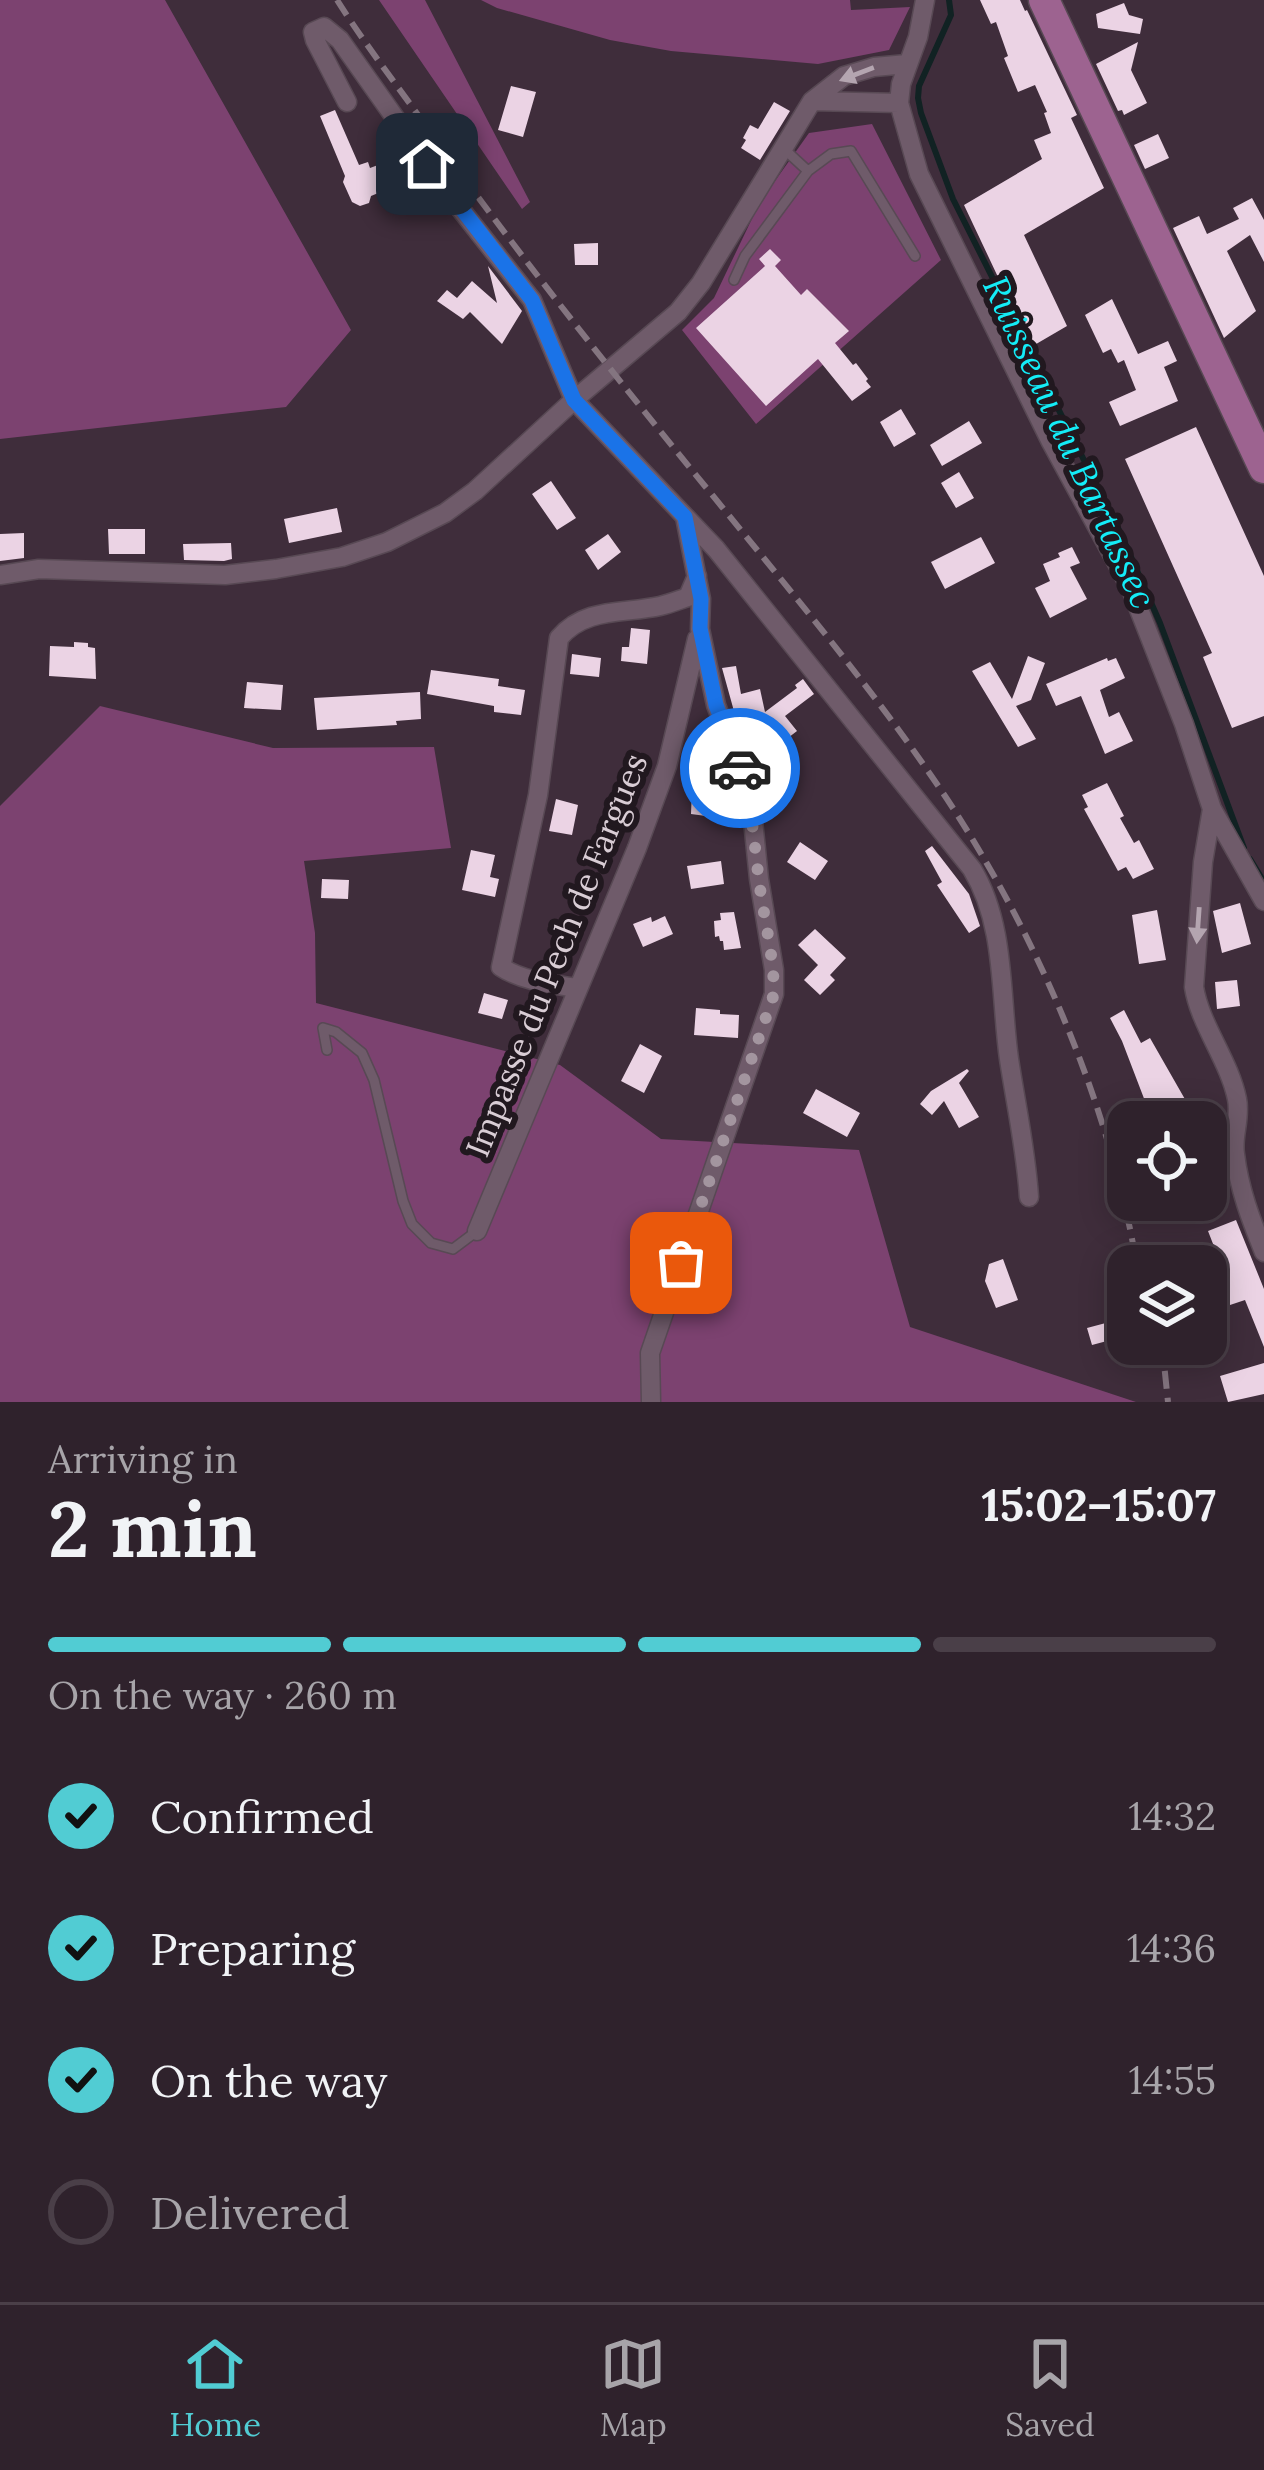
<!DOCTYPE html>
<html lang="en">
<head>
<meta charset="utf-8">
<style>
	body { margin:0; font-family:Lora,serif; background:#372a34; color:#f1f3f6; height:100vh; display:flex; flex-direction:column; font-size:45px; white-space:nowrap }
	* { box-sizing:border-box; margin:0 }
	p { font-size:39px; color:#a7a4a9 }
	.icon { flex:none; width:66px; height:66px; fill:none; stroke:currentColor; stroke-width:2; stroke-linecap:round; stroke-linejoin:round }
	.map { position:relative; height:1402px; overflow:hidden }
	.details { display:flex; flex-direction:column; background:#2f222c; flex:1 }
	.details>* { flex:none }
	.controls { position:absolute; left:1107px; top:1101px; display:grid; gap:24px }
	.controls a { display:grid; place-items:center; width:120px; height:120px; border-radius:24px; background:#2f222c; box-shadow:0 6px 30px #0003,0 0 0 3px #4a3f48; font-size:60px }
	.pin { position:absolute; display:grid; place-items:center; width:102px; height:102px; color:#fff; margin:-51px; border-radius:24px; box-shadow:0 6px 18px #0006 }
	.courier { position:absolute; display:grid; place-items:center; width:120px; height:120px; margin:-60px; border:9px solid #1a73e8; border-radius:50%; background:#fff; color:#222; box-shadow:0 3px 15px #0007 }
	.headline em { font-style:normal; font-weight:800 }
	.headline div { display:flex; flex-direction:column-reverse }
	.headline { display:flex; align-items:center; justify-content:space-between; height:204px; padding:0 48px }
	h1 { font-size:78px; font-weight:800; line-height:90px }
	.bar { display:grid; grid-template-columns:repeat(4,1fr); gap:18px 12px; align-content:center; height:144px; padding:0 48px }
	.bar i { height:15px; border-radius:9px; background:#4a3f48 }
	.bar .active { background:#51ccd3 }
	.bar p { grid-column:span 4 }
	ol { padding:0 48px; list-style:none }
	li { display:flex; align-items:center; gap:36px; height:132px }
	li p { margin-inline-start:auto }
	li .icon { padding:12px; border-radius:50%; background:#51ccd3; color:#111; stroke-width:4 }
	li:last-child { color:#a7a4a9 }
	li i { width:66px; height:66px; border:6px solid #4a3f48; border-radius:50% }
	.dock { display:flex; justify-content:space-around; align-items:center; height:168px; border-top:3px solid #4a3f48; background:#2f222c; font-size:33px; color:#a7a4a9 }
	.dock a { display:grid; justify-items:center; gap:6px }
	.dock .active { color:#51ccd3 }
	.map>svg:first-child { display:block }
</style>
</head>
<body>
<div class="map">
<svg width="1264" height="1402" viewBox="0 0 1264 1402">
	<rect width="100%" height="100%" fill="#3f2d3b"/>
	<path fill="#7c4270" d="M 0,0 L 165,0 L 351,330 L 286,407 L 0,439 Z
		M 379,0 L 425,0 L 530,202 L 522,209 Z
		M 481,0 L 850,0 L 851,10 L 910,7 L 889,50 L 818,64 L 671,51 L 610,40 L 497,8 Z
		M 872,124 L 941,260 L 756,424 L 682,330 L 714,298 L 760,202 L 809,133 Z
		M 100,706 L 273,748 L 434,747 L 451,848 L 304,861 L 315,933 L 316,1003 L 560,1065 L 661,1139 L 859,1150 L 910,1327 L 1136,1402 L 0,1402 L 0,806 Z"/>
	<g fill="none" stroke-linecap="round" stroke-linejoin="round">
		<path stroke="#112223" stroke-width="6" d="M 949,0 L 951,15 L 919,86 L 918,98 L 921,113 L 953,199 L 1120,532 L 1160,623 L 1244,848
			M 1250,859 L 1264,882"/>
	</g>
	<path fill="#ebd3e4" d="M 980,0 L 1020,0 L 1025,11 L 1027,10 L 1077,115 L 1071,118 L 1104,188 L 1024,235 L 1067,326 L 1031,347 L 964,205 L 1042,159 L 1034,140 L 1051,133 L 1044,113 L 1047,112 L 1035,85 L 1018,92 L 1004,58 L 1008,56 L 996,22 L 991,24 Z
		M 1124,3 L 1129,15 L 1143,19 L 1140,34 L 1098,28 L 1096,14 Z
		M 1138,42 L 1131,70 L 1147,103 L 1124,115 L 1122,110 L 1118,111 L 1096,64 Z
		M 511,86 L 536,92 L 523,137 L 498,130 Z
		M 774,102 L 790,111 L 760,160 L 741,148 L 746,140 L 743,138 L 750,125 L 758,129 Z
		M 335,110 L 359,165 L 368,162 L 370,168 L 378,165 L 388,189 L 371,196 L 369,203 L 360,206 L 352,202 L 343,182 L 345,176 L 320,116 Z
		M 1158,134 L 1169,158 L 1145,169 L 1134,145 Z
		M 1252,198 L 1264,220 L 1264,262 L 1250,235 L 1227,251 L 1256,311 L 1224,338 L 1173,228 L 1199,216 L 1207,234 L 1239,219 L 1233,208 Z
		M 598,243 L 598,265 L 575,265 L 574,244 Z
		M 770,249 L 781,260 L 775,266 L 801,295 L 807,289 L 849,331 L 835,343 L 853,365 L 856,363 L 868,379 L 866,381 L 871,387 L 852,401 L 818,359 L 766,406 L 696,328 L 765,266 L 759,259 Z
		M 488,266 L 522,311 L 502,344 L 470,312 L 463,319 L 437,301 L 447,290 L 457,298 L 472,281 L 497,303 Z
		M 1112,299 L 1138,354 L 1168,341 L 1177,361 L 1164,367 L 1178,401 L 1120,426 L 1109,402 L 1136,390 L 1124,360 L 1118,363 L 1111,349 L 1103,353 L 1085,315 Z
		M 901,409 L 916,434 L 894,447 L 880,422 Z
		M 969,421 L 982,443 L 942,466 L 930,445 Z
		M 1196,427 L 1264,576 L 1264,716 L 1232,728 L 1203,657 L 1212,653 L 1125,459 Z
		M 959,472 L 974,498 L 956,508 L 941,483 Z
		M 551,481 L 576,518 L 557,530 L 532,494 Z
		M 337,508 L 342,532 L 289,543 L 284,519 Z
		M 108,529 L 145,529 L 145,554 L 109,554 Z
		M 24,533 L 24,558 L 0,561 L 0,534 Z
		M 608,534 L 621,552 L 598,570 L 585,550 Z
		M 981,537 L 995,563 L 945,589 L 931,562 Z
		M 231,543 L 232,559 L 224,561 L 184,560 L 183,544 Z
		M 1072,547 L 1080,563 L 1070,567 L 1087,599 L 1050,618 L 1035,588 L 1050,581 L 1043,564 L 1060,557 L 1058,553 Z
		M 631,628 L 650,630 L 647,664 L 621,661 L 622,647 L 629,647 Z
		M 74,642 L 88,643 L 88,647 L 95,648 L 96,679 L 49,676 L 50,646 L 74,647 Z
		M 572,654 L 601,658 L 599,677 L 570,674 Z
		M 1028,656 L 1045,663 L 1031,700 L 1016,706 L 1036,739 L 1018,747 L 972,671 L 990,662 L 1012,699 Z
		M 1107,658 L 1108,661 L 1116,658 L 1125,678 L 1100,690 L 1109,717 L 1119,712 L 1133,741 L 1105,754 L 1081,696 L 1056,706 L 1046,684 Z
		M 736,666 L 741,694 L 760,689 L 765,712 L 797,688 L 795,685 L 803,679 L 814,694 L 785,716 L 797,731 L 784,741 L 764,716 L 737,722 L 722,668 Z
		M 431,670 L 499,679 L 498,686 L 525,690 L 521,715 L 494,712 L 494,706 L 427,694 Z
		M 247,682 L 283,685 L 281,710 L 244,708 Z
		M 420,692 L 421,719 L 396,721 L 397,725 L 317,730 L 314,698 Z
		M 694,739 L 713,740 L 711,788 L 725,789 L 723,812 L 707,811 L 706,816 L 691,814 Z
		M 1107,783 L 1124,816 L 1120,818 L 1134,843 L 1139,840 L 1154,869 L 1133,879 L 1126,867 L 1118,871 L 1084,809 L 1088,807 L 1082,795 Z
		M 556,799 L 578,805 L 572,835 L 549,831 Z
		M 800,842 L 828,861 L 815,880 L 787,862 Z
		M 932,846 L 969,894 L 980,926 L 969,933 L 937,885 L 942,882 L 925,851 Z
		M 471,850 L 495,855 L 490,877 L 499,879 L 495,897 L 462,890 Z
		M 721,861 L 724,884 L 691,889 L 687,866 Z
		M 322,879 L 349,880 L 348,899 L 321,898 Z
		M 1240,903 L 1251,944 L 1222,953 L 1213,911 Z
		M 1157,910 L 1166,960 L 1139,964 L 1132,915 Z
		M 734,912 L 741,948 L 724,950 L 723,941 L 720,941 L 719,936 L 715,937 L 714,921 L 721,920 L 720,913 Z
		M 665,916 L 673,934 L 643,947 L 633,924 L 651,917 L 652,922 Z
		M 815,929 L 846,958 L 830,975 L 835,980 L 820,995 L 804,980 L 818,965 L 798,945 Z
		M 1237,980 L 1240,1006 L 1217,1009 L 1215,982 Z
		M 484,993 L 508,1000 L 502,1019 L 478,1013 Z
		M 696,1008 L 720,1010 L 720,1014 L 739,1015 L 738,1038 L 694,1035 Z
		M 1124,1010 L 1141,1043 L 1150,1038 L 1198,1122 L 1153,1122 L 1122,1041 L 1110,1018 Z
		M 640,1044 L 662,1056 L 644,1093 L 621,1081 Z
		M 967,1069 L 969,1071 L 959,1083 L 979,1117 L 959,1128 L 944,1101 L 932,1115 L 920,1104 L 931,1091 Z
		M 816,1089 L 860,1113 L 847,1137 L 803,1113 Z
		M 1236,1220 L 1264,1289 L 1264,1347 L 1245,1300 L 1224,1307 L 1212,1271 L 1222,1267 L 1208,1231 Z
		M 1003,1259 L 1018,1300 L 996,1308 L 985,1281 L 989,1264 Z
		M 1117,1320 L 1122,1337 L 1092,1345 L 1087,1328 Z
		M 1264,1363 L 1264,1394 L 1228,1402 L 1220,1376 Z"/>
	<g fill="none" stroke-linecap="round" stroke-linejoin="round">
		<defs>
			<path id="lane" d="M 783,148 L 808,171 L 831,154 L 851,151 L 915,256
				M 734,280 L 745,256 L 808,171
				M 327,1050 L 323,1028 L 336,1032 L 362,1053 L 374,1080 L 403,1201 L 412,1224 L 431,1243 L 453,1249 L 477,1231"/>
			<path id="street" d="M 925,0 L 918,37 L 901,84 L 899,103 L 919,174 L 1051,442 L 1131,589 L 1184,724 L 1212,809 L 1264,901
				M 812,101 L 899,103
				M 347,102 L 315,40 L 313,32 L 324,27 L 340,40 L 451,197 L 532,300 L 574,400 L 716,549 L 972,869 C 1006,925 1000,996 1009,1059 C 1016,1105 1026,1150 1029,1197
				M 0,575 L 39,569 L 225,575 L 276,569 L 342,557 L 387,542 L 445,513 L 475,491 L 574,400 L 678,312 L 701,283 L 812,101 L 844,76 L 874,67 L 907,64
				M 1212,809 L 1203,862 L 1194,987 C 1200,1025 1229,1060 1237,1099 C 1241,1118 1232,1136 1235,1154 C 1239,1189 1251,1220 1264,1252
				M 577,988 C 552,984 522,981 501,967 L 538,795 L 559,638 C 585,607 624,614 660,606 C 669,604 679,600 688,597 L 697,576
				M 477,1231 L 637,848 L 667,766 L 697,639
				M 651,1402 L 650,1353 L 774,994 L 774,970 L 759,879 L 752,811 L 741,772 L 716,705 L 700,629 L 701,599 L 685,517"/>
			<path id="primary" d="M 1044,0 L 1264,468"/>
		</defs>
		<use href="#lane" stroke="#584954" stroke-width="12"/>
		<use href="#street" stroke="#584954" stroke-width="21"/>
		<use href="#primary" stroke="#584954" stroke-width="33"/>
		<use href="#lane" stroke="#6f5b6a" stroke-width="9"/>
		<use href="#street" stroke="#6f5b6a" stroke-width="18"/>
		<use href="#primary" stroke="#9d6390" stroke-width="30"/>
		<path stroke="#847580" stroke-width="6" stroke-dasharray="18 9" stroke-linecap="butt" d="M 337,0 C 366,46 400,89 431,133 C 520,256 613,374 709,491 C 791,592 875,691 947,799 C 1037,935 1110,1105 1137,1266
			M 1162,1344 L 1168,1402"/>
	</g>
	<defs><path id="oneway-solid" d="M-6-.8H1V-3.2L6.5 0L1 3.2V.8H-6Z" transform="scale(3)"/></defs>
	<g fill="#b4a5b0">
		<use href="#oneway-solid" transform="translate(857 74) rotate(159)"/>
		<use href="#oneway-solid" transform="translate(1198 925) rotate(94)"/>
	</g>
	<g fill="none" stroke-linecap="round" stroke-linejoin="round">
		<path stroke="#a3959f" stroke-width="12" stroke-dasharray="0 21.6" d="M 681,1263 L 774,994 C 774,956 764,919 759,881 C 754,842 752,805 740,768"/>
		<path stroke="#1a73e8" stroke-width="15" d="M 427,164 L 532,300 L 574,400 L 685,517 L 701,599 L 700,628 L 716,705 L 740,768"/>
	</g>
	<g text-anchor="middle" dominant-baseline="central" stroke-width="12" stroke-linejoin="round" paint-order="stroke">
		<g font-size="33" fill="#d9cdd5" stroke="#21181f">
			<text transform="translate(556 955) rotate(-68)">Impasse du Pech de Fargues</text>
		</g>
		<g font-size="36" font-style="italic" fill="#14ecf7" stroke="#21181f">
			<text transform="translate(1070 442) rotate(65)">Ruisseau du Bartassec</text>
		</g>
	</g>
</svg>
<div class="controls">
<a><svg class="icon" aria-label="locate" viewBox="0 0 24 24"><circle cx="12" cy="12" r="6"/><path d="M12 2v4M12 18v4M2 12h4M18 12h4"/></svg></a>
<a><svg class="icon" aria-label="layers" viewBox="0 0 24 24"><path d="M12 4l9 5-9 5-9-5zM3 14l9 5 9-5"/></svg></a>
</div>
<div class="pin" style="left:681px;top:1263px;background:#ea580c"><svg class="icon" aria-label="bag" viewBox="0 0 24 24"><path d="M5 8h14l-1 12H6zM9 8a3 3 0 0 1 6 0"/></svg></div>
<div class="pin" style="left:427px;top:164px;background:#1f2937"><svg class="icon" aria-label="home" viewBox="0 0 24 24"><path d="M3 11l9-7 9 7M6 9v11h12V9"/></svg></div>
<div class="courier" style="left:740px;top:768px"><svg class="icon" aria-label="car" viewBox="0 0 24 24"><path d="M5 17H2v-5l4-1 3-4h7l3 4 3 1v5h-3M9 17h6M6 11h13"/><circle cx="7" cy="17" r="2"/><circle cx="17" cy="17" r="2"/></svg></div>
</div>
<section class="details">
<div class="headline"><div><h1>2 min</h1><p>Arriving in</p></div><em>15:02–15:07</em></div>
<div class="bar"><i class="active"></i><i class="active"></i><i class="active"></i><i></i><p>On the way · 260 m</p></div>
<ol>
<li><svg class="icon" aria-label="check" viewBox="0 0 24 24"><path d="M5 12l5 5 9-10"/></svg>Confirmed<p>14:32</p></li>
<li><svg class="icon" aria-label="check" viewBox="0 0 24 24"><path d="M5 12l5 5 9-10"/></svg>Preparing<p>14:36</p></li>
<li><svg class="icon" aria-label="check" viewBox="0 0 24 24"><path d="M5 12l5 5 9-10"/></svg>On the way<p>14:55</p></li>
<li><i></i>Delivered</li>
</ol>
</section>
<nav class="dock">
<a class="active"><svg class="icon" aria-label="home" viewBox="0 0 24 24"><path d="M3 11l9-7 9 7M6 9v11h12V9"/></svg>Home</a>
<a><svg class="icon" aria-label="map" viewBox="0 0 24 24"><path d="M3 6l6-2 6 2 6-2v14l-6 2-6-2-6 2zM9 4v14M15 6v14"/></svg>Map</a>
<a><svg class="icon" aria-label="saved" viewBox="0 0 24 24"><path d="M7 4h10v16l-5-4-5 4z"/></svg>Saved</a>
</nav>
</body>
</html>
